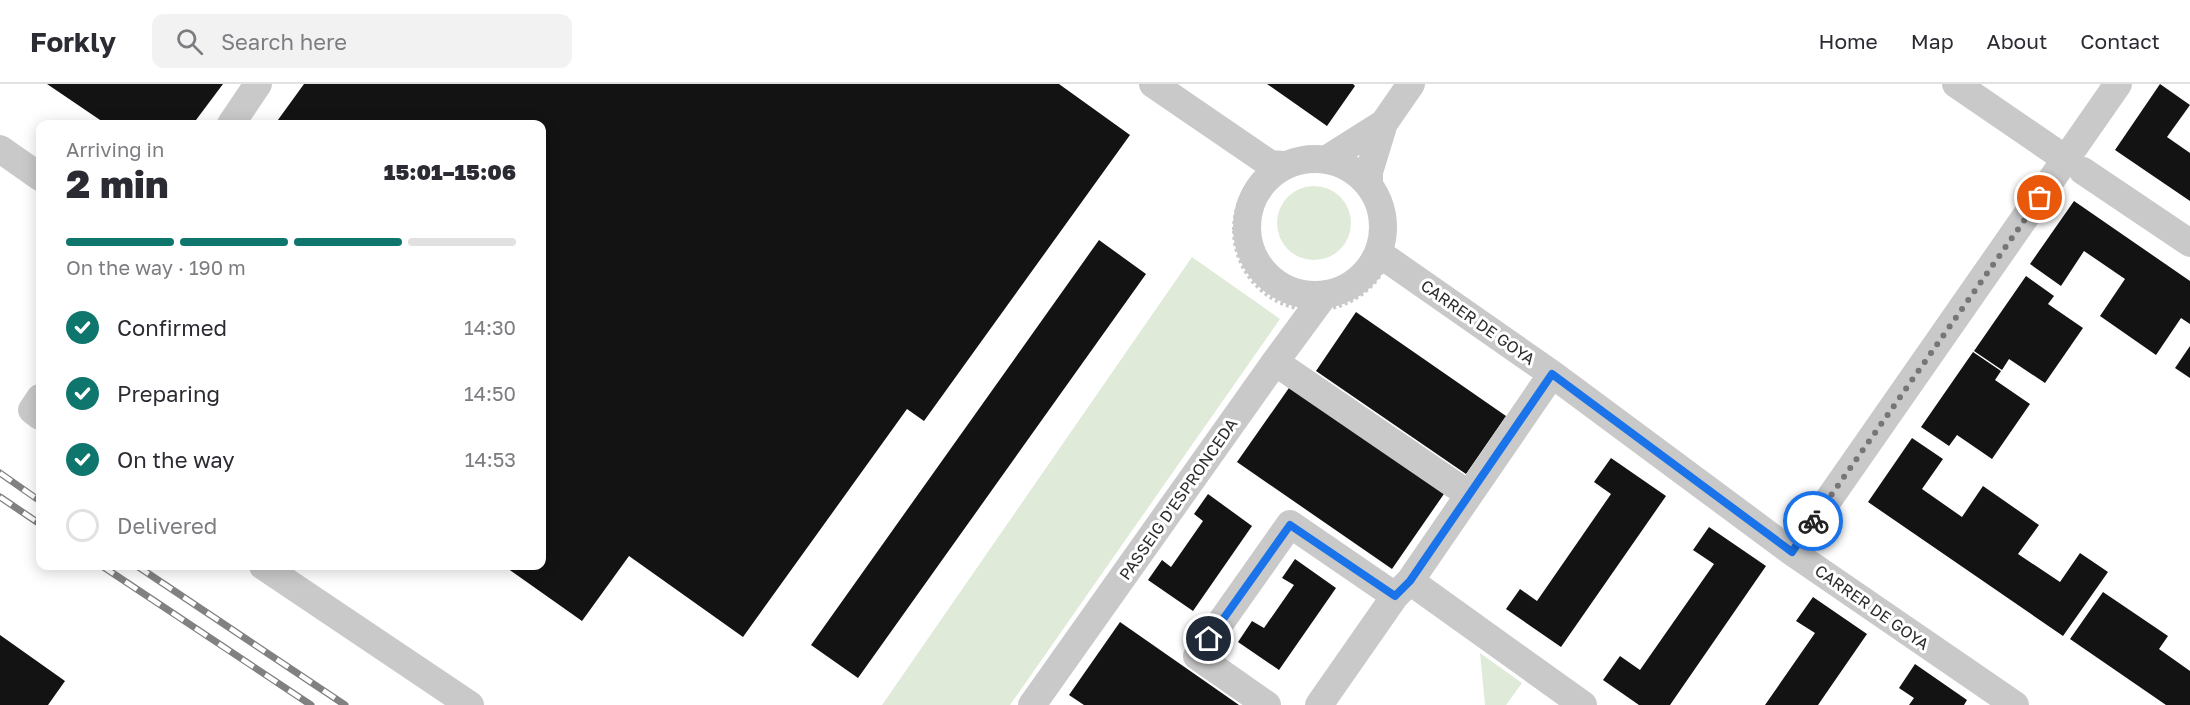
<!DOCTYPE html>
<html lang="en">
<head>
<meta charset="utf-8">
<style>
	body { margin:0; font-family:"Golos Text",sans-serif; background:#f2f2f3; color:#2b2b33; height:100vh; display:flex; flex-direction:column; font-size:22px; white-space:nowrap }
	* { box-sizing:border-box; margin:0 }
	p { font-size:20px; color:#7c7c81 }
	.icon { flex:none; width:33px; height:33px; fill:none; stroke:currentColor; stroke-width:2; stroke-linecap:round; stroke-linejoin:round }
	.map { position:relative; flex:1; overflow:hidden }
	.sheet { position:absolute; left:36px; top:36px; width:510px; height:450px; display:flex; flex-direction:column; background:#fff; border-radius:12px; box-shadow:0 3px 15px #0003 }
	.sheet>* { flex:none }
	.pin { position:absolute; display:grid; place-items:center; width:51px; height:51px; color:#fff; margin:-26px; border:3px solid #fff; border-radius:50%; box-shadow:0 2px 6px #0007 }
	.courier { position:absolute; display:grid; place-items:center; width:60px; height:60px; margin:-30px; border:4px solid #1a73e8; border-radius:50%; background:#fff; color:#222; box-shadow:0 2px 8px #0007 }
	.summary em { font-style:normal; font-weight:800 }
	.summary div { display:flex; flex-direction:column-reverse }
	.summary { display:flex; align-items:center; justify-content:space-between; height:102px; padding:0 30px }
	h1 { font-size:39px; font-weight:800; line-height:45px }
	.bar { display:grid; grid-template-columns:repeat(4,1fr); gap:9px 6px; align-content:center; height:72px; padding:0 30px }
	.bar i { height:8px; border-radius:4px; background:#e1e1e2 }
	.bar .current { background:#0f766e }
	.bar p { grid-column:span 4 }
	ol { padding:0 30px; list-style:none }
	li { display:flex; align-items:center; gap:18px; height:66px }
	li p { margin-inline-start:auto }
	li .icon { padding:6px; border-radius:50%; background:#0f766e; color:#fff; stroke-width:4 }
	li:last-child { color:#7c7c81 }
	li i { width:33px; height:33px; border:3px solid #e1e1e2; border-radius:50% }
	header { display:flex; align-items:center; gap:36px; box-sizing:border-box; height:84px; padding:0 30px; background:#fff; border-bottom:2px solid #e1e1e2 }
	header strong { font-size:28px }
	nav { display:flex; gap:33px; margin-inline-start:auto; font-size:21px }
	.search { width:420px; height:54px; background:#f2f2f3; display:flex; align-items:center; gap:15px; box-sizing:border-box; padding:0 21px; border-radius:12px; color:#7c7c81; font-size:22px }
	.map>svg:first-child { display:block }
</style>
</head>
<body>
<header>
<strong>Forkly</strong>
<div class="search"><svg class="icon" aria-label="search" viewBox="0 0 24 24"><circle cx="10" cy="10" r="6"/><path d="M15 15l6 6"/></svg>Search here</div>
<nav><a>Home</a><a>Map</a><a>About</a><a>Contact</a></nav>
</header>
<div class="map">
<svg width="2190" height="621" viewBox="0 0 2190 621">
	<rect width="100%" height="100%" fill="#fff"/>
	<path fill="#e0ead9" d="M1277 139a37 37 0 1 1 74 0a37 37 0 1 1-74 0Z
		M 1192,173 L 1280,235 L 1010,621 L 882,621 Z
		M 1480,569 L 1522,599 L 1506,621 L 1485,621 Z"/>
	<path fill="#131313" d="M 47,0 L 223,0 L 193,40 L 106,40 Z
		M 304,0 L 1059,0 L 1130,51 L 924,337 L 907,325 L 743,553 L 629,472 L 582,537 L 504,482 L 542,482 L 542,40 L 275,40 Z
		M 1267,0 L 1353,0 L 1355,2 L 1327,42 Z
		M 2160,0 L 2190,21 L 2167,53 L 2190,69 L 2190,117 L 2115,66 Z
		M 2074,117 L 2190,197 L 2190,240 L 2181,234 L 2156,271 L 2100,232 L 2125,195 L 2084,167 L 2061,202 L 2030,180 Z
		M 1099,156 L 1146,190 L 858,594 L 811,561 Z
		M 2026,192 L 2054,212 L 2048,220 L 2083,244 L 2045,299 L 2009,275 L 2002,286 L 1974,267 Z
		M 1356,228 L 1506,332 L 1466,390 L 1316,287 Z
		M 2190,262 L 2190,294 L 2175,284 Z
		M 1973,268 L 2001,287 L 1995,296 L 2030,320 L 1992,375 L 1957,351 L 1949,362 L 1921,343 Z
		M 1291,301 L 1446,407 L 1392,485 L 1237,378 Z
		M 1912,354 L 1943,375 L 1922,405 L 1962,433 L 1983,402 L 2039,441 L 2018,470 L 2060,498 L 2080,469 L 2108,488 L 2063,552 L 1868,418 Z
		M 1611,374 L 1666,412 L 1561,563 L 1506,525 L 1520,505 L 1537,517 L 1611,410 L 1594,398 Z
		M 1208,410 L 1252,442 L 1193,527 L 1148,496 L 1162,476 L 1171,483 L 1203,437 L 1194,430 Z
		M 1709,443 L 1766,482 L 1670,621 L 1639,621 L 1603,596 L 1620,572 L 1640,586 L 1714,480 L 1693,466 Z
		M 1295,475 L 1336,504 L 1279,586 L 1238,558 L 1252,537 L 1264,544 L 1294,501 L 1282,494 Z
		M 2103,508 L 2168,552 L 2159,565 L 2190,587 L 2190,621 L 2166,621 L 2070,555 Z
		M 1813,513 L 1867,550 L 1818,621 L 1765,621 L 1815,549 L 1796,537 Z
		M 1120,538 L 1239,621 L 1084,621 L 1069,611 Z
		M 0,551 L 65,597 L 48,621 L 0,621 Z
		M 1915,580 L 1967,616 L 1964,621 L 1909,621 L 1914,614 L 1899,604 Z"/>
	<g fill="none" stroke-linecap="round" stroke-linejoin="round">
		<path stroke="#c9c9c9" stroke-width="4" stroke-dasharray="3 3" stroke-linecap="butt" d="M1234 146a80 80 0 1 1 160 0a80 80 0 1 1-160 0Z"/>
		<path stroke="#c9c9c9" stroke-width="28" d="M 1153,0 L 1270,80 L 1283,81
			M 1956,0 L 2067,76
			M 231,40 L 258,0
			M 0,65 L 40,93
			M1247 143a68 68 0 1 1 136 0a68 68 0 1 1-136 0Z
			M 1327,75 L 1384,39
			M 2083,87 L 2190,159
			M 1369,99 L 1369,88 L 1384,39 L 1411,0
			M 1380,170 L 1552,290 L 1792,468 L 2015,621
			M 1275,278 L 1468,410
			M 40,314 L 32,326 L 40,332
			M 1792,468 L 2118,0
			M 263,482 L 470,621
			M 1410,497 L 1583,621
			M 1032,621 L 1275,278 L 1325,210
			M 1267,621 L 1197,572 L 1290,440 L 1395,512
			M 1319,621 L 1395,512 L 1410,497 L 1552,290"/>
		<defs>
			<path id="rail" d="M 0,389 L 40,417
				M 0,413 L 40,440
				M 102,482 L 311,621
				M 137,482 L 345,621"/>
		</defs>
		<use href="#rail" stroke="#818181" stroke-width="7"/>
		<use href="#rail" stroke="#fff" stroke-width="4.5" stroke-dasharray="14" stroke-linecap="butt"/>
	</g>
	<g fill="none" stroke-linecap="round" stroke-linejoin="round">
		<path stroke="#767676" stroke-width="6" stroke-dasharray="0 10.8" d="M 1813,437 L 2040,114"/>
		<path stroke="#1a73e8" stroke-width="8" d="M 1209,555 L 1290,441 L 1395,512 L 1410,497 L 1552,290 L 1792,468 L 1813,437"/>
	</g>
	<g text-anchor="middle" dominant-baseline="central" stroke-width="6" stroke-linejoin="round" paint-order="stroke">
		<g font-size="16" fill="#2c2c2c" stroke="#fff">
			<text transform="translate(1478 238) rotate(35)">CARRER DE GOYA</text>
			<text transform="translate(1178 415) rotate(-55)">PASSEIG D'ESPRONCEDA</text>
			<text transform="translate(1872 523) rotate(35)">CARRER DE GOYA</text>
		</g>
	</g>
</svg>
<div class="pin" style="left:2040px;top:114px;background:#ea580c"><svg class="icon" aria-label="bag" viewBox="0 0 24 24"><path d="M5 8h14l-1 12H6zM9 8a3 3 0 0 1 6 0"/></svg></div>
<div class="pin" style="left:1209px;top:555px;background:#1f2937"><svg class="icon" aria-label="home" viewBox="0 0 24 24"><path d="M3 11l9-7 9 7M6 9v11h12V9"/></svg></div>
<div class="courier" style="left:1813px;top:437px"><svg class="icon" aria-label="bike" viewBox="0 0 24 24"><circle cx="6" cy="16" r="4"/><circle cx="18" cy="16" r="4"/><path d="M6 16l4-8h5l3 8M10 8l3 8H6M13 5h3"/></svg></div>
<section class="sheet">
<div class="summary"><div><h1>2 min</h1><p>Arriving in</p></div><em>15:01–15:06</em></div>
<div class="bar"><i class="current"></i><i class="current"></i><i class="current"></i><i></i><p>On the way · 190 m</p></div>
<ol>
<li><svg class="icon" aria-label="check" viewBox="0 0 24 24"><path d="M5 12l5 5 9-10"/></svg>Confirmed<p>14:30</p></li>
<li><svg class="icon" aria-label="check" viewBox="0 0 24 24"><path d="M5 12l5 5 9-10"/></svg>Preparing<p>14:50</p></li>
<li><svg class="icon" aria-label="check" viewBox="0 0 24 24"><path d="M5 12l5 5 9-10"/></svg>On the way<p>14:53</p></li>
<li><i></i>Delivered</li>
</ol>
</section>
</div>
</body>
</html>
